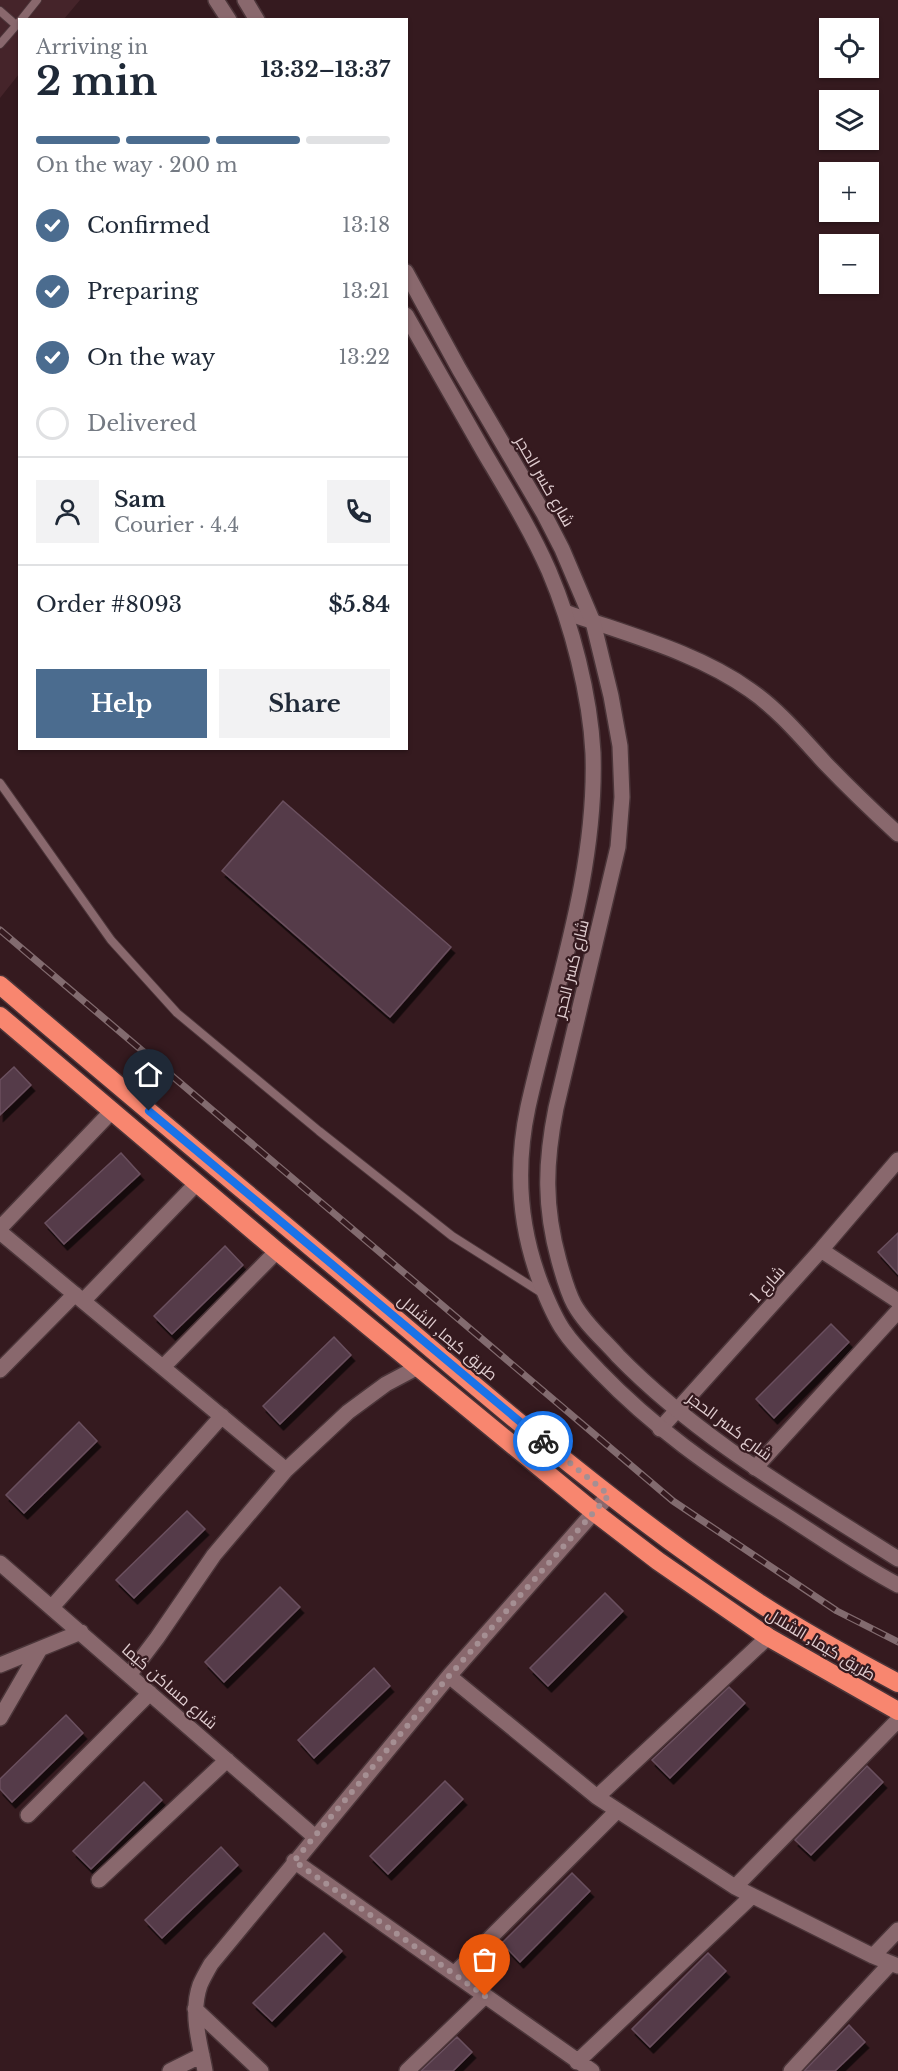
<!DOCTYPE html>
<html lang="en">
<head>
<meta charset="utf-8">
<style>
	body { margin:0; font-family:"Libre Baskerville",Cairo,serif; background:#f2f2f3; color:#1f2937; height:100vh; display:flex; flex-direction:column; font-size:22px; white-space:nowrap }
	* { box-sizing:border-box; margin:0 }
	p { font-size:20px; color:#747a83 }
	.icon { flex:none; width:33px; height:33px; fill:none; stroke:currentColor; stroke-width:2; stroke-linecap:round; stroke-linejoin:round }
	.map { position:relative; flex:1; overflow:hidden }
	.side { position:absolute; left:18px; top:18px; width:390px; height:732px; display:flex; flex-direction:column; background:#fff; border-radius:0px; box-shadow:0 2px 4px #0004 }
	.side>* { flex:none }
	.controls { position:absolute; left:819px; top:18px; display:grid; gap:12px }
	.controls a { display:grid; place-items:center; width:60px; height:60px; border-radius:0px; background:#fff; box-shadow:0 2px 4px #0004; font-size:30px }
	.pin { position:absolute; display:grid; place-items:center; width:51px; height:51px; color:#fff; margin:-62px -26px; border-radius:50% 50% 50% 0; rotate:-45deg; box-shadow:0 0 6px #0007 }
	.pin .icon { rotate:45deg }
	.courier { position:absolute; display:grid; place-items:center; width:60px; height:60px; margin:-30px; border:4px solid #1a73e8; border-radius:50%; background:#fff; color:#222; box-shadow:0 2px 8px #0007 }
	.headline em { font-style:normal; font-weight:700 }
	.headline div { display:flex; flex-direction:column-reverse }
	.headline { display:flex; align-items:center; justify-content:space-between; height:102px; padding:0 18px }
	h1 { font-size:39px; font-weight:700; line-height:45px }
	.bar { display:grid; grid-template-columns:repeat(4,1fr); gap:9px 6px; align-content:center; height:72px; padding:0 18px }
	.bar i { height:8px; border-radius:4px; background:#e0e1e3 }
	.bar .on { background:#4b6c8f }
	.bar p { grid-column:span 4 }
	.line { display:flex; align-items:center; gap:15px; padding:0 18px; border-top:2px solid #e0e1e3 }
	.line div { flex:1 }
	.round { display:grid; place-items:center; flex:none; width:63px; height:63px; border-radius:0px; background:#f2f2f3 }
	ol { padding:0 18px; list-style:none }
	li { display:flex; align-items:center; gap:18px; height:66px }
	li p { margin-inline-start:auto }
	li .icon { padding:6px; border-radius:50%; background:#4b6c8f; color:#fff; stroke-width:4 }
	li:last-child { color:#747a83 }
	li i { width:33px; height:33px; border:3px solid #e0e1e3; border-radius:50% }
	.primary-button { display:flex; gap:12px; margin-top:auto; padding:12px 18px }
	.primary-button a { flex:1; height:69px; border-radius:0px; background:#4b6c8f; color:#fff; font-size:24px; font-weight:700; line-height:69px; text-align:center }
	.primary-button a+a { background:#f2f2f3; color:#1f2937 }
	.map>svg:first-child { display:block }
</style>
</head>
<body>
<div class="map">
<svg width="898" height="2071" viewBox="0 0 898 2071">
	<defs>
		<filter id="shadow"><feDropShadow dx="3.5" dy="6" stdDeviation="0" flood-color="#0009"/></filter>
	</defs>
	<rect width="100%" height="100%" fill="#351a1f"/>
	<path fill="#45242a" d="M 0,0 L 80,0 L 64,19 L 20,20 L 19,74 L 0,98 Z"/>
	<path fill="#553b49" stroke="#6b505f" stroke-width="1.5" filter="url(#shadow)" d="M 283,801 L 451,947 L 390,1017 L 222,871 Z
		M 14,1067 L 31,1085 L 0,1115 L 0,1080 Z
		M 121,1153 L 140,1174 L 64,1244 L 45,1223 Z
		M 898,1233 L 898,1274 L 878,1252 Z
		M 225,1246 L 243,1265 L 172,1334 L 154,1316 Z
		M 831,1324 L 849,1342 L 774,1418 L 756,1399 Z
		M 334,1337 L 351,1355 L 280,1424 L 263,1406 Z
		M 79,1422 L 97,1441 L 24,1513 L 6,1495 Z
		M 187,1511 L 205,1529 L 134,1598 L 116,1580 Z
		M 280,1587 L 300,1607 L 224,1682 L 205,1662 Z
		M 605,1593 L 623,1611 L 548,1686 L 530,1668 Z
		M 374,1668 L 390,1686 L 314,1758 L 298,1740 Z
		M 729,1687 L 745,1703 L 670,1778 L 652,1760 Z
		M 66,1715 L 83,1733 L 12,1802 L 0,1789 L 0,1779 Z
		M 867,1766 L 883,1782 L 811,1855 L 795,1840 Z
		M 445,1781 L 463,1799 L 388,1874 L 370,1856 Z
		M 144,1782 L 162,1800 L 91,1869 L 73,1851 Z
		M 221,1847 L 238,1865 L 162,1938 L 145,1920 Z
		M 572,1873 L 590,1891 L 520,1962 L 502,1943 Z
		M 324,1933 L 342,1951 L 272,2021 L 253,2003 Z
		M 708,1953 L 726,1971 L 650,2047 L 632,2029 Z
		M 849,2025 L 865,2042 L 835,2071 L 804,2071 Z
		M 457,2037 L 472,2052 L 453,2071 L 421,2071 Z"/>
	<g fill="none" stroke-linecap="round" stroke-linejoin="round">
		<defs>
			<path id="lane" d="M 0,11 L 16,25
				M 21,20 L 37,0
				M 0,44 L 20,21
				M 0,783 L 111,940 L 177,1013 L 319,1131 L 452,1236 L 542,1293"/>
			<path id="street" d="M 565,612 C 626,634 697,652 750,690 C 779,710 802,738 825,763 C 849,788 873,811 898,834
				M 0,1228 L 112,1111
				M 0,1232 L 286,1470
				M 821,1250 L 898,1301
				M 83,1301 L 197,1183
				M 163,1367 L 277,1251
				M 0,1370 L 75,1294
				M 660,1429 L 821,1250 L 898,1160
				M 755,1468 L 898,1311
				M 0,1563 L 315,1837
				M 52,1607 L 222,1416
				M 0,1665 L 81,1632
				M 129,1675 L 157,1638 L 214,1555 L 286,1470 L 348,1412 L 386,1384 L 418,1367
				M 449,1676 L 597,1797 L 735,1887 L 873,1956 L 898,1966
				M 0,1718 L 40,1649
				M 597,1797 L 768,1637
				M 28,1815 L 150,1693
				M 294,1861 L 592,2071
				M 99,1880 L 227,1760
				M 735,1887 L 898,1720
				M 873,1956 L 898,1930
				M 454,1974 L 617,1811
				M 195,2009 L 261,2071
				M 577,2062 L 751,1897
				M 170,2071 L 202,2055
				M 205,2071 C 200,2043 190,2014 200,1985 C 203,1978 207,1971 211,1964 L 449,1676 L 609,1495
				M 407,2071 L 485,1996
				M 791,2071 L 890,1964"/>
			<path id="secondary" d="M 216,0 L 229,20
				M 245,0 L 257,20
				M 406,272 L 459,369 L 544,514 L 562,549 L 593,622 L 611,696 L 620,746 L 622,797 L 618,847 L 556,1108 C 545,1163 544,1207 559,1261 C 563,1275 567,1291 574,1304 C 585,1324 603,1339 618,1356 C 699,1439 801,1497 898,1559
				M 406,315 C 432,361 458,407 484,452 C 507,491 531,530 549,571 C 572,625 590,695 593,753 C 597,875 554,990 528,1107 C 515,1168 519,1227 541,1284 C 548,1301 554,1317 564,1331 C 574,1346 587,1358 599,1371 C 653,1427 711,1468 776,1509 C 816,1534 856,1563 898,1585"/>
			<path id="highway" d="M 0,985 C 126,1093 254,1199 381,1306 C 503,1410 625,1515 759,1603 C 804,1632 851,1658 898,1683
				M 0,1016 L 277,1251 L 594,1512 L 658,1561 L 768,1637 L 898,1711"/>
		</defs>
		<use href="#lane" stroke="#4b3539" stroke-width="10"/>
		<use href="#street" stroke="#4b3539" stroke-width="18"/>
		<use href="#secondary" stroke="#4b3539" stroke-width="18"/>
		<use href="#highway" stroke="#4b3539" stroke-width="21"/>
		<use href="#lane" stroke="#89686d" stroke-width="8"/>
		<use href="#street" stroke="#89686d" stroke-width="15"/>
		<use href="#secondary" stroke="#89686d" stroke-width="15"/>
		<use href="#highway" stroke="#f8866f" stroke-width="18"/>
		<defs>
			<path id="rail" d="M 0,930 L 673,1501 L 837,1611 L 898,1642"/>
		</defs>
		<use href="#rail" stroke="#826b6f" stroke-width="7"/>
		<use href="#rail" stroke="#351a1f" stroke-width="4.5" stroke-dasharray="14" stroke-linecap="butt"/>
	</g>
	<g fill="none" stroke-linecap="round" stroke-linejoin="round">
		<path stroke="#a58f93" stroke-width="6" stroke-dasharray="0 10.8" d="M 485,1996 L 294,1861 L 449,1676 L 609,1495 L 543,1441"/>
		<path stroke="#1a73e8" stroke-width="8" d="M 149,1111 L 543,1441"/>
	</g>
	<g text-anchor="middle" dominant-baseline="central" stroke-width="4.5" stroke-linejoin="round" paint-order="stroke">
		<g font-size="16" fill="#e1ced1" stroke="#351a1f">
			<text transform="translate(545 481) rotate(60)">شارع كسر الحجر</text>
			<text transform="translate(571 969) rotate(-76)">شارع كسر الحجر</text>
			<text transform="translate(767 1284) rotate(-48)">شارع 1</text>
			<text transform="translate(448 1337) rotate(40)">طريق كيما, الشلال</text>
			<text transform="translate(730 1426) rotate(37)">شارع كسر الحجر</text>
			<text transform="translate(821 1644) rotate(31)">طريق كيما, الشلال</text>
			<text transform="translate(170 1686) rotate(41)">شارع مساكن كيما</text>
		</g>
	</g>
</svg>
<div class="controls">
<a><svg class="icon" aria-label="locate" viewBox="0 0 24 24"><circle cx="12" cy="12" r="6"/><path d="M12 2v4M12 18v4M2 12h4M18 12h4"/></svg></a>
<a><svg class="icon" aria-label="layers" viewBox="0 0 24 24"><path d="M12 4l9 5-9 5-9-5zM3 14l9 5 9-5"/></svg></a>
<a>+</a>
<a>−</a>
</div>
<div class="pin" style="left:485px;top:1996px;background:#ea580c"><svg class="icon" aria-label="bag" viewBox="0 0 24 24"><path d="M5 8h14l-1 12H6zM9 8a3 3 0 0 1 6 0"/></svg></div>
<div class="pin" style="left:149px;top:1111px;background:#1f2937"><svg class="icon" aria-label="home" viewBox="0 0 24 24"><path d="M3 11l9-7 9 7M6 9v11h12V9"/></svg></div>
<div class="courier" style="left:543px;top:1441px"><svg class="icon" aria-label="bike" viewBox="0 0 24 24"><circle cx="6" cy="16" r="4"/><circle cx="18" cy="16" r="4"/><path d="M6 16l4-8h5l3 8M10 8l3 8H6M13 5h3"/></svg></div>
<section class="side">
<div class="headline"><div><h1>2 min</h1><p>Arriving in</p></div><em>13:32–13:37</em></div>
<div class="bar"><i class="on"></i><i class="on"></i><i class="on"></i><i></i><p>On the way · 200 m</p></div>
<ol>
<li><svg class="icon" aria-label="check" viewBox="0 0 24 24"><path d="M5 12l5 5 9-10"/></svg>Confirmed<p>13:18</p></li>
<li><svg class="icon" aria-label="check" viewBox="0 0 24 24"><path d="M5 12l5 5 9-10"/></svg>Preparing<p>13:21</p></li>
<li><svg class="icon" aria-label="check" viewBox="0 0 24 24"><path d="M5 12l5 5 9-10"/></svg>On the way<p>13:22</p></li>
<li><i></i>Delivered</li>
</ol>
<div class="line" style="height:108px"><a class="round"><svg class="icon" aria-label="person" viewBox="0 0 24 24"><circle cx="12" cy="8" r="4"/><path d="M4 21q1-7 8-7t8 7"/></svg></a><div><b>Sam</b><p>Courier · 4.4</p></div><a class="round"><svg class="icon" aria-label="phone" viewBox="0 0 24 24"><path d="M5 4h4l2 5-3 2q2 4 5 5l2-3 5 2v4C11 20 4 13 5 4z"/></svg></a></div>
<div class="line" style="height:78px"><div>Order #8093</div><b>$5.84</b></div>
<div class="primary-button"><a>Help</a><a>Share</a></div>
</section>
</div>
</body>
</html>
